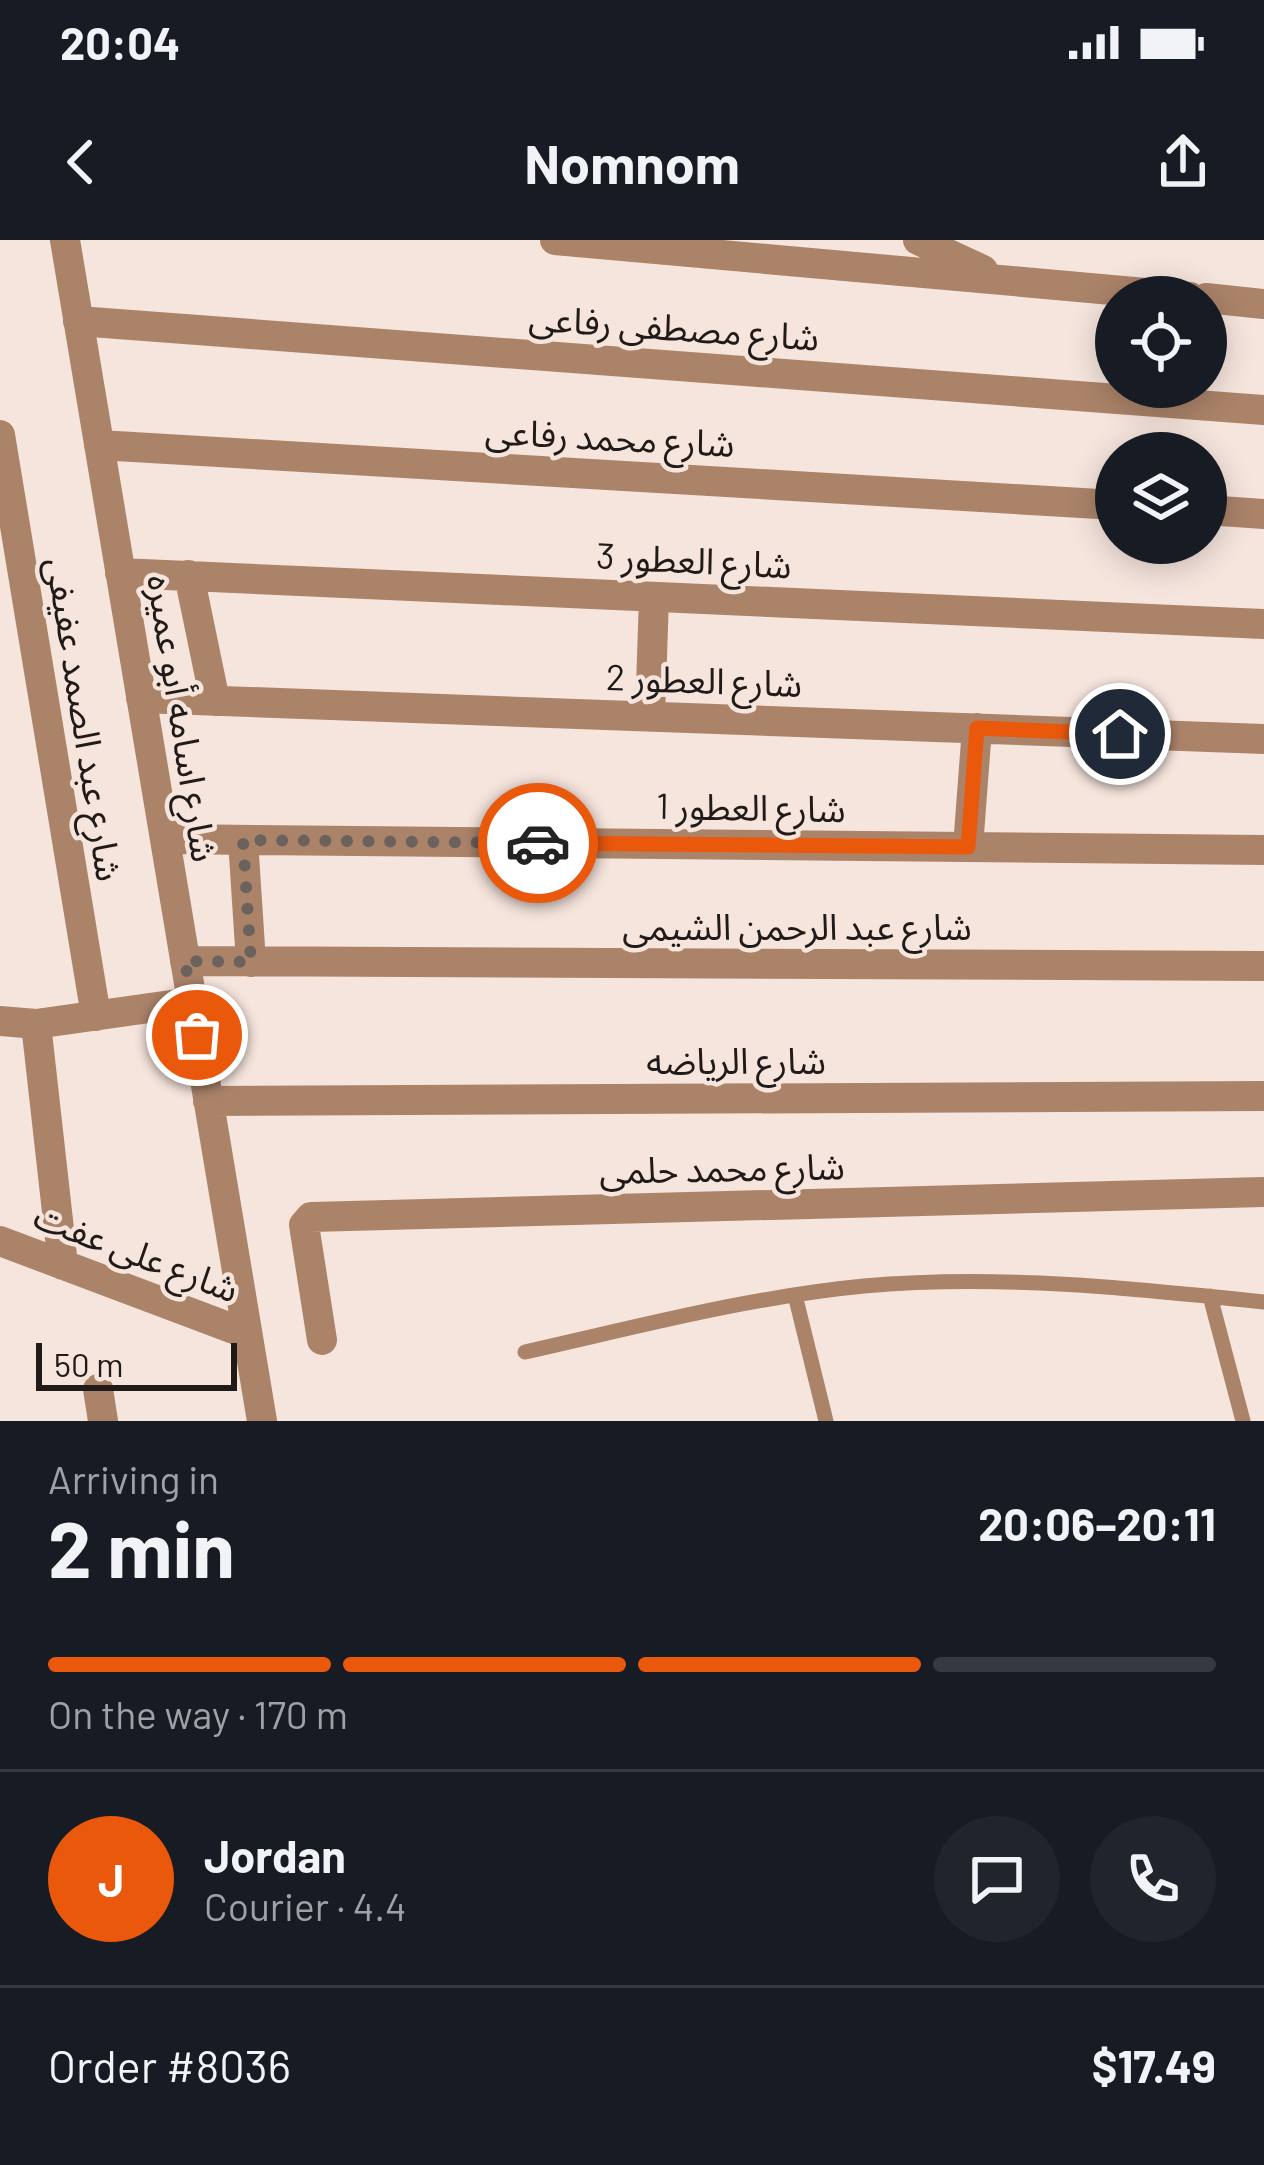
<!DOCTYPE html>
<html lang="en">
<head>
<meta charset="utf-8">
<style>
	body { margin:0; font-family:Barlow,"Noto Sans Arabic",sans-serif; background:#20242c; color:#f1f3f6; height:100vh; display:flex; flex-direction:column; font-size:45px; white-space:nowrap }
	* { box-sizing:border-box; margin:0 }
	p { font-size:39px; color:#9ea1a6 }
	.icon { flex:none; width:66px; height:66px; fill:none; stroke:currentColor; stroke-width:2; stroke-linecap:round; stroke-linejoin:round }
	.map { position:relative; height:1181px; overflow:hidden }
	.details { display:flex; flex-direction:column; background:#171b24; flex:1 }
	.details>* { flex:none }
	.buttons { position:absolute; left:1095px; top:36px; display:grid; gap:24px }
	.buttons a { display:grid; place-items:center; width:132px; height:132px; border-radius:50%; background:#171b24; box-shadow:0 6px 30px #0003; font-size:60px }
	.scale { position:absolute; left:36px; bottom:30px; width:201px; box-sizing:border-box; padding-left:12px; border:6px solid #201a18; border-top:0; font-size:33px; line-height:42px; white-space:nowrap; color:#201a18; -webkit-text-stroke:9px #f6e5dd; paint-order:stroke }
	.pin { position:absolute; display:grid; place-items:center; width:102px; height:102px; color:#fff; margin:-51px; border:6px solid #fff; border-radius:50%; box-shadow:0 3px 12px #0007 }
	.courier { position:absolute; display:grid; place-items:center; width:120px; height:120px; margin:-60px; border:9px solid #ea580c; border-radius:50%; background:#fff; color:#222; box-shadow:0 3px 15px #0007 }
	.head em { font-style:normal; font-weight:700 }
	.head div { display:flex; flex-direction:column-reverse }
	.head { display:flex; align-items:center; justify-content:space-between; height:204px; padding:0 48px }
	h1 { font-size:78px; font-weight:700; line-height:90px }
	.bar { display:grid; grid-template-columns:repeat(4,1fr); gap:18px 12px; align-content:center; height:144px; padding:0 48px }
	.bar i { height:15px; border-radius:9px; background:#363941 }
	.bar .current { background:#ea580c }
	.bar p { grid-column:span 4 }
	.line { display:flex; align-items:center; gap:30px; padding:0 48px; border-top:3px solid #363941 }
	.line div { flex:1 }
	.round { display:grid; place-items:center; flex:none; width:126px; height:126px; border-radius:63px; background:#20242c }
	.status { display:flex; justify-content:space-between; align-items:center; height:84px; padding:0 60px; background:#171b24; direction:ltr }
	.status svg { height:33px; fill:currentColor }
	header { display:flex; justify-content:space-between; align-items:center; height:156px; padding:0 48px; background:#171b24; font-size:54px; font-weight:700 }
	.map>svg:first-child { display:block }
</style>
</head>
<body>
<div class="status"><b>20:04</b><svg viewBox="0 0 49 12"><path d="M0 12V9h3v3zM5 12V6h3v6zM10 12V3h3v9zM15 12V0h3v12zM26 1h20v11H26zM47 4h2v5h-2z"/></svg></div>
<header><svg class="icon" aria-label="back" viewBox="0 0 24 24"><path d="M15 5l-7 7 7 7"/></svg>Nomnom<svg class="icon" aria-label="share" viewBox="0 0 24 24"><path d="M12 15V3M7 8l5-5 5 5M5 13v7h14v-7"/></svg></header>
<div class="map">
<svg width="1264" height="1181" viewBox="0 0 1264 1181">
	<rect width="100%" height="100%" fill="#f6e5dd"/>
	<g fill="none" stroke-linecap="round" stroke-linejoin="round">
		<path stroke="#ab8369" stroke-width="15" d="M 795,1055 L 826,1181
			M 1210,1056 L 1243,1181
			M 525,1112 C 637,1087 749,1057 864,1046 C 998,1034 1131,1048 1264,1062"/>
		<path stroke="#ab8369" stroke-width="30" d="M 65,0 L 262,1181
			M 555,0 L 1190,57
			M 918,0 L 983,30
			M 1206,58 L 1264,64
			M 78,81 L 1264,170
			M 0,195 L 96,776
			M 99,205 L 1116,265
			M 1206,270 L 1264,274
			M 120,333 L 1264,384
			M 189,335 L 215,461
			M 141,458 L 1264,499
			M 650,476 L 654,357
			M 165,599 L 1264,610
			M 243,600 L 251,722
			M 968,607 L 977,488
			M 185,721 L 1264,726
			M 0,781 L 36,784 L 192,762
			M 36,784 L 63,1025
			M 208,861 L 1264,856
			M 0,1001 L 247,1094
			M 322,1100 L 304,985 L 311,977 L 1264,952
			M 98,1149 L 103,1181"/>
	</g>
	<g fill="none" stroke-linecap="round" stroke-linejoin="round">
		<path stroke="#6b615d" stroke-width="12" stroke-dasharray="0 21.6" d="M 197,795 L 185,721 L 251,722 L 243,600 L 538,603"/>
		<path stroke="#ea580c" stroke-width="15" d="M 538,603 L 968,607 L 977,488 L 1120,494"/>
	</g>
	<g text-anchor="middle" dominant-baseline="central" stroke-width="9" stroke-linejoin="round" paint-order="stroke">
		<g font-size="36" fill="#201a18" stroke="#f6e5dd">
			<text transform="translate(674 86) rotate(4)">شارع مصطفى رفاعى</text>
			<text transform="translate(610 196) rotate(3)">شارع محمد رفاعى</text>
			<text transform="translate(694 319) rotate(3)">شارع العطور 3</text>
			<text transform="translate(704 439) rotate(2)">شارع العطور 2</text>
			<text transform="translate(184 478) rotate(81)">شارع اسامه أبو عميره</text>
			<text transform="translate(86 479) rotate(81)">شارع عبد الصمد عفيفى</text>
			<text transform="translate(751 566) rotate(1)">شارع العطور 1</text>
			<text x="797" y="685">شارع عبد الرحمن الشيمى</text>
			<text x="736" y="819">شارع الرياضه</text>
			<text transform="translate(722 927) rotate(-1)">شارع محمد حلمى</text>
			<text transform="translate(137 1011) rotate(21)">شارع على عفت</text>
		</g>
	</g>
</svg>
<div class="buttons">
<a><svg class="icon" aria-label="locate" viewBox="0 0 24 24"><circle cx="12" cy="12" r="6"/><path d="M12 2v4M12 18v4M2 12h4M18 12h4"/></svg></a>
<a><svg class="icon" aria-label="layers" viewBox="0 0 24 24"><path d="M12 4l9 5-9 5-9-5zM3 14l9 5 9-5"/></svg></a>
</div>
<div class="scale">50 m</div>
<div class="pin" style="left:197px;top:795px;background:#ea580c"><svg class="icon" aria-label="bag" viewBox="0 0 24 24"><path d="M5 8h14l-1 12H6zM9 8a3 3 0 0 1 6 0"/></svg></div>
<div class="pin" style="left:1120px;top:494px;background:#1f2937"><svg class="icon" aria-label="home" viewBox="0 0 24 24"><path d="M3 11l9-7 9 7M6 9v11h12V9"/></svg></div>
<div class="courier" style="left:538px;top:603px"><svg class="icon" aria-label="car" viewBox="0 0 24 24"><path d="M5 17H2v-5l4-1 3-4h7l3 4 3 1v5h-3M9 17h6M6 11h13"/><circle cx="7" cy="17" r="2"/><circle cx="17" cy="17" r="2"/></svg></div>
</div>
<section class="details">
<div class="head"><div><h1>2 min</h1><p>Arriving in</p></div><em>20:06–20:11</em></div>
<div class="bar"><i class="current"></i><i class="current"></i><i class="current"></i><i></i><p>On the way · 170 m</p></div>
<div class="line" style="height:216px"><b class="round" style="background:#ea580c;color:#fff">J</b><div><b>Jordan</b><p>Courier · 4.4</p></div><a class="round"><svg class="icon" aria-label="chat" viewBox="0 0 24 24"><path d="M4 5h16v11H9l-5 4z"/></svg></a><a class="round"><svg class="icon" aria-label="phone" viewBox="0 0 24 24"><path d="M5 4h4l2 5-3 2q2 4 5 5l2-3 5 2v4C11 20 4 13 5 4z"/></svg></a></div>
<div class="line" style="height:156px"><div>Order #8036</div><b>$17.49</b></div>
</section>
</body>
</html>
